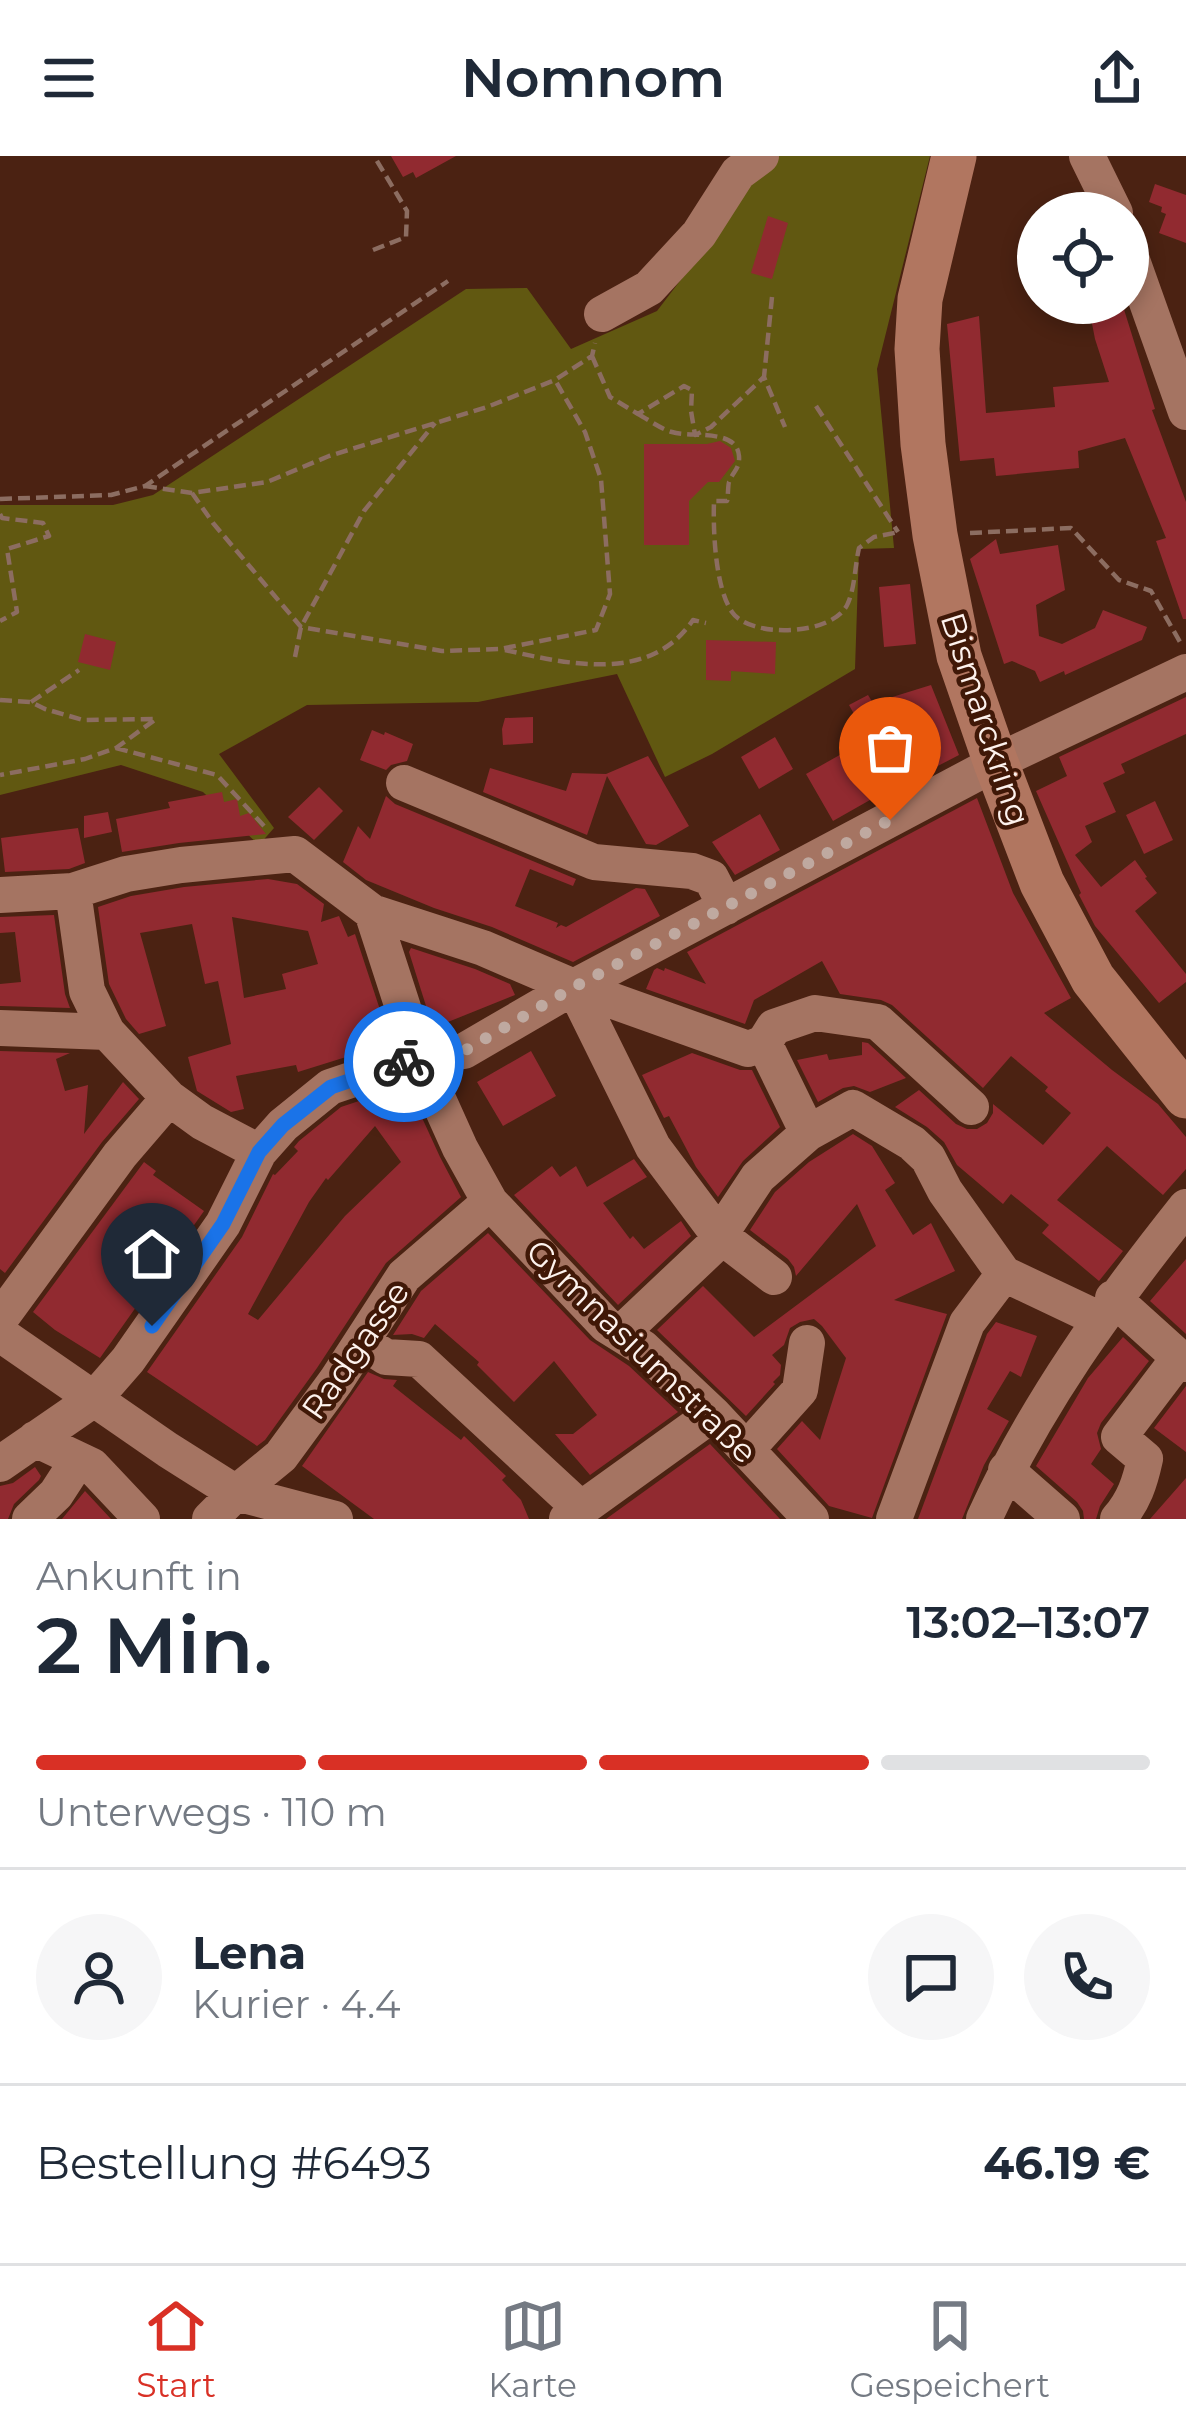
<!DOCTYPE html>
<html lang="de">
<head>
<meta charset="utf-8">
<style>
	body { margin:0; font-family:Montserrat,sans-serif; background:#f6f6f7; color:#1f2937; height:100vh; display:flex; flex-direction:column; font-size:45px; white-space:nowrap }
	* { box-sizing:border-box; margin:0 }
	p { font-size:39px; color:#747a83 }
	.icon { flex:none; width:66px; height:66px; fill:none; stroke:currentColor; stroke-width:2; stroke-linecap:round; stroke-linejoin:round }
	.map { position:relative; height:1363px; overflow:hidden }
	.details { display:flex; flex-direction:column; background:#fff; flex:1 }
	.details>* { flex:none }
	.controls { position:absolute; left:1017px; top:36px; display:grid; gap:24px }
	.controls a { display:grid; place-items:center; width:132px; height:132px; border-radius:50%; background:#fff; box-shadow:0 6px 18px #0003; font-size:60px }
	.pin { position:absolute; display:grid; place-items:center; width:102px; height:102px; color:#fff; margin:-123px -51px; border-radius:50% 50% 50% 0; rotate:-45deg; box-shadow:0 0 12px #0007 }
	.pin .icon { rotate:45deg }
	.courier { position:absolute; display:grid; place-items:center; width:120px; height:120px; margin:-60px; border:9px solid #1a73e8; border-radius:50%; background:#fff; color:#222; box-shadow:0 3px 15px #0007 }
	.head em { font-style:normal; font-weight:600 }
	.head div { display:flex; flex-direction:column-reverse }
	.head { display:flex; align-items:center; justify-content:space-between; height:204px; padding:0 36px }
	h1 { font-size:78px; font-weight:600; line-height:90px }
	.bar { display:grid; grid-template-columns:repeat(4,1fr); gap:18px 12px; align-content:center; height:144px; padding:0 36px }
	.bar i { height:15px; border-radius:9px; background:#e0e1e3 }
	.bar .on { background:#d93025 }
	.bar p { grid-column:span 4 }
	.line { display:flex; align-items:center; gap:30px; padding:0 36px; border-top:3px solid #e0e1e3 }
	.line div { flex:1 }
	.round { display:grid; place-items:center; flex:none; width:126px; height:126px; border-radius:63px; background:#f6f6f7 }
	header { display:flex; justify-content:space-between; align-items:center; height:156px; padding:0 36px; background:#fff; font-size:54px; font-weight:600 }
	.tab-bar { display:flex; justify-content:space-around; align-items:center; height:168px; border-top:3px solid #e0e1e3; background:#fff; font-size:33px; color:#747a83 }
	.tab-bar a { display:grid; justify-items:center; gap:6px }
	.tab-bar .on { color:#d93025 }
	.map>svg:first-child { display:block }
</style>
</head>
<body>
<header><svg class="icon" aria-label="menu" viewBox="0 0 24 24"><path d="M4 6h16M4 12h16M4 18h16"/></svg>Nomnom<svg class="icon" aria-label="share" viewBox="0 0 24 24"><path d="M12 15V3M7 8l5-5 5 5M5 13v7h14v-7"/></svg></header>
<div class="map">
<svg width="1186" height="1363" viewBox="0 0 1186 1363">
	<rect width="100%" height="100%" fill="#4b2212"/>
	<path fill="#615811" d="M 749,0 L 930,0 L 877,213 L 894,392 L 859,393 L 855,513 L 712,598 L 665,621 L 617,518 L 478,546 L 307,549 L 219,598 L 274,672 L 259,689 L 203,636 L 121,609 L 0,639 L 0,349 L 113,349 L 153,339 L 466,133 L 527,132 L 571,193 L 657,155 L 731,58 Z"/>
	<path fill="#912a30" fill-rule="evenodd" d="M 391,0 L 456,0 L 416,22 L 413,16 L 403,21 Z
		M 1155,28 L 1186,39 L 1186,87 L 1159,77 L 1166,58 L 1161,56 L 1162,51 L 1149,46 Z
		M 768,60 L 788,67 L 772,123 L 751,117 Z
		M 1088,147 L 1122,147 L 1155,253 L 1152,254 L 1186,346 L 1186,463 L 1183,463 L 1156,385 L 1166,382 L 1125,282 L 1078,295 L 1079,312 L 996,320 L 994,302 L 960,305 L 947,168 L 979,160 L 986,257 L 1055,251 L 1053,231 L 1109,226 L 1095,183 Z
		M 720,285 L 731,292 L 735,305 L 719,326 L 708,326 L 689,345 L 689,389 L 644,389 L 644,288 L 707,288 Z
		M 996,383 L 1000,398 L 1058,389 L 1065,434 L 1036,449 L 1039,480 L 1062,488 L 1095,472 L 1103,454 L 1147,471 L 1142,484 L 1065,519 L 1064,515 L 1040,526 L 1035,515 L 1012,505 L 1004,508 L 970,403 Z
		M 910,428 L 916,488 L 884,491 L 879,431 Z
		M 85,478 L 116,486 L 110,514 L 78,506 Z
		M 706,484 L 776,486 L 775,518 L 731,515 L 731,525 L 706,524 Z
		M 931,529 L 959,599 L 909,625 L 907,623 L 833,665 L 806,618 L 868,583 L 849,549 L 868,539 L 873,547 Z
		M 1186,541 L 1186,578 L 1121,608 L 1125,617 L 1103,627 L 1116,656 L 1085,670 L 1092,686 L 1075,699 L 1101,731 L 1135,704 L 1147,721 L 1145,722 L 1157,737 L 1135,755 L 1186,818 L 1186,826 L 1159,847 L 1095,770 L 1079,739 L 1081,737 L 1036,635 L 1067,620 L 1059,601 Z
		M 533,561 L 533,587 L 503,589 L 502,573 L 505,562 Z
		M 372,574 L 384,579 L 385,576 L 413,588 L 407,605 L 391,609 L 386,614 L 360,604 Z
		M 775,581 L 793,613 L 759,633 L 741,601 Z
		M 648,600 L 689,670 L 656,689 L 646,688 L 607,620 L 587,679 L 483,636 L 490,612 L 566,635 L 572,617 L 606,618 Z
		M 319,631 L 343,655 L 314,684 L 288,661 Z
		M 222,636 L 224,646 L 237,643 L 240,660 L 249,657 L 266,678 L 179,687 L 122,696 L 116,663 L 170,652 L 168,646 Z
		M 386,640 L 395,648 L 576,723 L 573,730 L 530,713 L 515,750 L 558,767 L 556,772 L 561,769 L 566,771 L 636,732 L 645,733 L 660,760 L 573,806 L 492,771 L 434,752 L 366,724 L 343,706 L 358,670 L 370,683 Z
		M 977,642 L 1013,737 L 1071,842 L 1044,857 L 1112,914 L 1158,948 L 1186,981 L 1186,1013 L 1163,1039 L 1107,990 L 1057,1044 L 1123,1095 L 1099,1125 L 1042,1077 L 1049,1069 L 1011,1038 L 1003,1048 L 957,1009 L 944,986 L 927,971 L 895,951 L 919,934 L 956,968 L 967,973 L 977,973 L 987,967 L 993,957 L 993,948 L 1043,989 L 1071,957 L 1045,935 L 1048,931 L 1011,900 L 983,932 L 892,849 L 881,844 L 840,838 L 822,805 L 754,844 L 745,868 L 646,833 L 654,814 L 657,812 L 664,815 L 665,812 L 706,828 L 687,796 Z
		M 1155,645 L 1173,684 L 1144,698 L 1126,659 Z
		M 108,656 L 112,676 L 84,682 L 84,660 Z
		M 760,658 L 780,694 L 735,719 L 712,686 Z
		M 78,672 L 85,707 L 69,713 L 5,716 L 1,682 Z
		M 268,723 L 297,728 L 324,748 L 321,766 L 339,760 L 348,781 L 355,778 L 391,887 L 298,916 L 296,909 L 236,920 L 244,953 L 231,956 L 197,935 L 188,901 L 231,888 L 218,825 L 205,828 L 192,768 L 140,777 L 166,870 L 139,878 L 126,863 L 109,828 L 98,751 L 131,740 L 184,731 ZM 232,761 L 308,775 L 318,808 L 282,818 L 286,833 L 244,842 Z
		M 54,759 L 65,838 L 70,852 L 0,850 L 0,828 L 21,826 L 15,776 L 0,777 L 0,761 Z
		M 411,792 L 475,813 L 510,828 L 515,839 L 433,872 L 409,796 Z
		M 862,886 L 868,887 L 906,922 L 870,936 L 854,930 L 843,932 L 818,946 L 797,904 L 827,898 L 829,904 L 862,899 Z
		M 0,895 L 70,897 L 56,903 L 65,935 L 88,929 L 84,978 L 123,926 L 139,943 L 102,986 L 5,1117 L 0,1113 Z
		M 531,895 L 556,940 L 503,970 L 477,926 Z
		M 692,897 L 740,914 L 752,914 L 780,971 L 743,1005 L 718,1041 L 696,1011 L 669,960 L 664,962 L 642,919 Z
		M 407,929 L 440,1001 L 461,1041 L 386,1107 L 317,1212 L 265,1284 L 257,1290 L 147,1216 L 242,1081 L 273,1018 L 275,1019 L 298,995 L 294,991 L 299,985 L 341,951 ZM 375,970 L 401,1006 L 345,1060 L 258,1164 L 248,1158 L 309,1046 L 326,1022 L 328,1024 Z
		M 853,978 L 872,990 L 890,1019 L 895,1027 L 885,1034 L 913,1079 L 931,1067 L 955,1115 L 894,1144 L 947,1158 L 872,1362 L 829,1350 L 777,1293 L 802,1265 L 820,1284 L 846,1202 L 822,1170 L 814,1163 L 800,1166 L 790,1172 L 784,1189 L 772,1199 L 781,1209 L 780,1219 L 773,1226 L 775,1228 L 746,1260 L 657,1174 L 703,1130 L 754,1181 L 876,1090 L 857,1048 L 796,1120 L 794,1111 L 788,1103 L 750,1074 L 775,1036 L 809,1006 Z
		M 634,1003 L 647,1021 L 603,1047 L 630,1083 L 633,1080 L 644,1093 L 681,1065 L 691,1080 L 618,1149 L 514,1039 L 552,1010 L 560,1021 L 576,1010 L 587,1031 Z
		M 144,1006 L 156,1015 L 153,1019 L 204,1055 L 100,1202 L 55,1174 L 33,1156 Z
		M 488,1077 L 590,1184 L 629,1210 L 678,1256 L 590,1319 L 555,1278 L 573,1278 L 597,1259 L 554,1205 L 514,1246 L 477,1209 L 479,1206 L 435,1168 L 424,1182 L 412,1178 L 393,1179 L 421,1135 Z
		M 1186,1103 L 1186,1178 L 1150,1145 Z
		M 996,1166 L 1037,1180 L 1021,1221 L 1010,1215 L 987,1253 L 1009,1265 L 984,1309 L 962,1363 L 918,1363 L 987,1178 Z
		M 1123,1181 L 1149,1205 L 1101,1267 L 1097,1277 L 1101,1293 L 1091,1308 L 1114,1328 L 1100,1350 L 1096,1363 L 1084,1363 L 1083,1355 L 1077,1346 L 1036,1310 L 1088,1222 Z
		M 368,1216 L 384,1223 L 397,1224 L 393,1230 L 461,1284 L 464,1280 L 506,1320 L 502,1324 L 521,1344 L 529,1363 L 374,1363 L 302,1310 Z
		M 1186,1230 L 1186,1296 L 1154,1272 Z
		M 710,1288 L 780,1363 L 606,1363 Z
		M 35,1311 L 41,1320 L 39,1324 L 14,1348 L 8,1363 L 0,1363 L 0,1330 L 13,1327 Z
		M 1186,1322 L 1186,1363 L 1150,1363 Z
		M 85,1335 L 111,1363 L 62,1363 Z"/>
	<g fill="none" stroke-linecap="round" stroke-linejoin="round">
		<path stroke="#8c6d61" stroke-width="4.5" stroke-dasharray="12 6" stroke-linecap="butt" d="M 373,94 L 406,81 L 407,55 L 374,0
			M 772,141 L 764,221 L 785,271
			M 592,200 L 610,241 L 638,258 L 684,230 L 692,234 L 691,255 L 695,279 L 711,271 L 764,221
			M 816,250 L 898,376
			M 638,258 C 649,264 661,273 672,276 C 691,282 737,272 739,300 C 740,313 733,315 729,326 C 728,327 728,344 727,345 L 714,345 C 713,374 715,431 732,456 C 750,483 835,480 848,447 C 855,431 855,409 859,392 L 874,381 L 899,376
			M 145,330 L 192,337 L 267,326 L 329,300 L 487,251 L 555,224 L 592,200 L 595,187
			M 192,337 L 213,367 L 301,471 L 442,495 L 500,493 L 596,474 L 610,438 L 601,323 L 585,276 L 555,224
			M 0,343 L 111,339 L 145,330 L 448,125
			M 0,358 L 2,362 L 43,367 L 49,380 L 7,393 L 17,456 L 0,465
			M 970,377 L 1071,372 L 1119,424 L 1151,435 L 1180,486
			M 505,494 C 568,508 650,528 693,464 L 706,467
			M 295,501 L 301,471 L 364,355 L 435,267
			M 0,544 L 31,546 L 45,553 L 83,564 L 156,563 L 116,592 L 85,603 L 0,619
			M 31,546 L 79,514
			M 116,592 L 217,619 L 264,670"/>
		<path stroke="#a57462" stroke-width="36" d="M 1087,0 L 1115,57
			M 1128,93 L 1186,256
			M 602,158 L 649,132 L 699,78 L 738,17 L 761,0
			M 404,627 L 594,706 L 692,715 L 711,722 L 726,751
			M 73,735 L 87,835 L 107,876 L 169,942 L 202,966 L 259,996
			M 0,739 L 73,735 L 126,718 L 181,709 L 295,698 L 372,756 L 483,792 L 574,831 L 748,893 L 764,887 L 774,871 L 815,857 L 878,866 L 971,951
			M 372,756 L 419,901 L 460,992 L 490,1046 L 606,1169 L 643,1192 L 713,1258 L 811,1363
			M 574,831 L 653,991 L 718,1078 L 774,1121
			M 0,872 L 107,876
			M 764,887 L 808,977
			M 1113,1142 L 1186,1208
			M 0,1163 L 120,999 L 169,942
			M 621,1177 L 711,1092 L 758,1021 L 808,977 L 853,952 L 912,987 L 928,1002 L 945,1035 L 1004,1118 L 1099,1163
			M 0,1178 L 168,1294 L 236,1337 L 335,1363
			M 362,1186 L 386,1201 L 419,1203 L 581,1353
			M 35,1283 L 92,1310 L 142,1363
			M 746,1294 L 800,1234 L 807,1187
			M 0,1308 L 94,1243 L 128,1204 L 223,1068 L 259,996 L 283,969 L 330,931 L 419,901 L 464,895 L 574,831 L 1013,598 L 1186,516
			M 1006,1314 L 1062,1363
			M 30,1363 L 56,1338 L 78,1304
			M 210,1363 L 236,1337 L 281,1300 L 336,1225 L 404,1120 L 490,1046
			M 567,1363 L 713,1258
			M 894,1363 L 967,1167 L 1004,1118
			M 984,1363 C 1036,1248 1108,1149 1186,1051
			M 1118,1363 C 1134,1345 1140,1326 1145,1303 L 1119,1281 L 1179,1202"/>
		<path stroke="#b17660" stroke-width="45" d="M 954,0 L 920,143 L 917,193 L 923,288 L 935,379 L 959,500 L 996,607 L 1042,727 L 1093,823 L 1186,940"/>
	</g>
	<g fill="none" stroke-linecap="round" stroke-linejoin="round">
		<path stroke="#bfa9a0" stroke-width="12" stroke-dasharray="0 21.6" d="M 404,906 L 418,901 L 464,895 L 574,831 L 890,664"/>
		<path stroke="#1a73e8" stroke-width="15" d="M 152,1170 L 223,1068 L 259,996 L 283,969 L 331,931 L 404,906"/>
	</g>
	<g text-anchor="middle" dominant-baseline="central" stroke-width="9" stroke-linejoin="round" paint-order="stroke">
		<g font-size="33" fill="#fdf2ed" stroke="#401807">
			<text transform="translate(986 563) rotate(72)">Bismarckring</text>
			<text transform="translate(355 1194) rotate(-55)">Radgasse</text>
			<text transform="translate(642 1195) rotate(44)">Gymnasiumstraße</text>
		</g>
	</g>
</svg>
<div class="controls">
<a><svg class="icon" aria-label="locate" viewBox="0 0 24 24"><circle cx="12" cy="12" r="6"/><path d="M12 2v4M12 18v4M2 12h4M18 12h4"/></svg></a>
</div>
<div class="pin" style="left:890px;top:664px;background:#ea580c"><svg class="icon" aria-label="bag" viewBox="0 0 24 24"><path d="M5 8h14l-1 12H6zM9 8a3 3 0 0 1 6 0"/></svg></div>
<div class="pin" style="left:152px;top:1170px;background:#1f2937"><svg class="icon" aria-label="home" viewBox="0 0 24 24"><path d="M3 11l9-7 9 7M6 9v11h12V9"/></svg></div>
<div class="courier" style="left:404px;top:906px"><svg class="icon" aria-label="bike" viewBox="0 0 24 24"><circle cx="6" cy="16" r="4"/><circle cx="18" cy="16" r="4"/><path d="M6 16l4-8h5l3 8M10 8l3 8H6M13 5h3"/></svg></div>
</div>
<section class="details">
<div class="head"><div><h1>2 Min.</h1><p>Ankunft in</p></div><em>13:02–13:07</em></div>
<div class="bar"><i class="on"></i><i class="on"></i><i class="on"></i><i></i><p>Unterwegs · 110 m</p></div>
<div class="line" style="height:216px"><a class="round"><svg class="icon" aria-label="person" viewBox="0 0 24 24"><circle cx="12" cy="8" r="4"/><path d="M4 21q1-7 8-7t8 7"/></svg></a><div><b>Lena</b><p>Kurier · 4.4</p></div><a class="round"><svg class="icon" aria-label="chat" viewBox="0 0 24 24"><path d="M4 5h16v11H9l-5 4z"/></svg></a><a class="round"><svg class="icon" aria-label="phone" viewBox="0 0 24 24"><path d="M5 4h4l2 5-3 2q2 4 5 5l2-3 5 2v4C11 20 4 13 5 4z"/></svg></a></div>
<div class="line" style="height:156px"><div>Bestellung #6493</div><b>46.19 €</b></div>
</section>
<nav class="tab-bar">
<a class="on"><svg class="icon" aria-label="home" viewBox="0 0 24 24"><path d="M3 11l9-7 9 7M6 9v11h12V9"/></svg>Start</a>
<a><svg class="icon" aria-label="map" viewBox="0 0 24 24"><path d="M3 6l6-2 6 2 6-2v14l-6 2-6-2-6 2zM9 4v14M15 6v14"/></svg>Karte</a>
<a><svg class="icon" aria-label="saved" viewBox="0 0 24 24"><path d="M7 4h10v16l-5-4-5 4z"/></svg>Gespeichert</a>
</nav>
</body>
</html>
